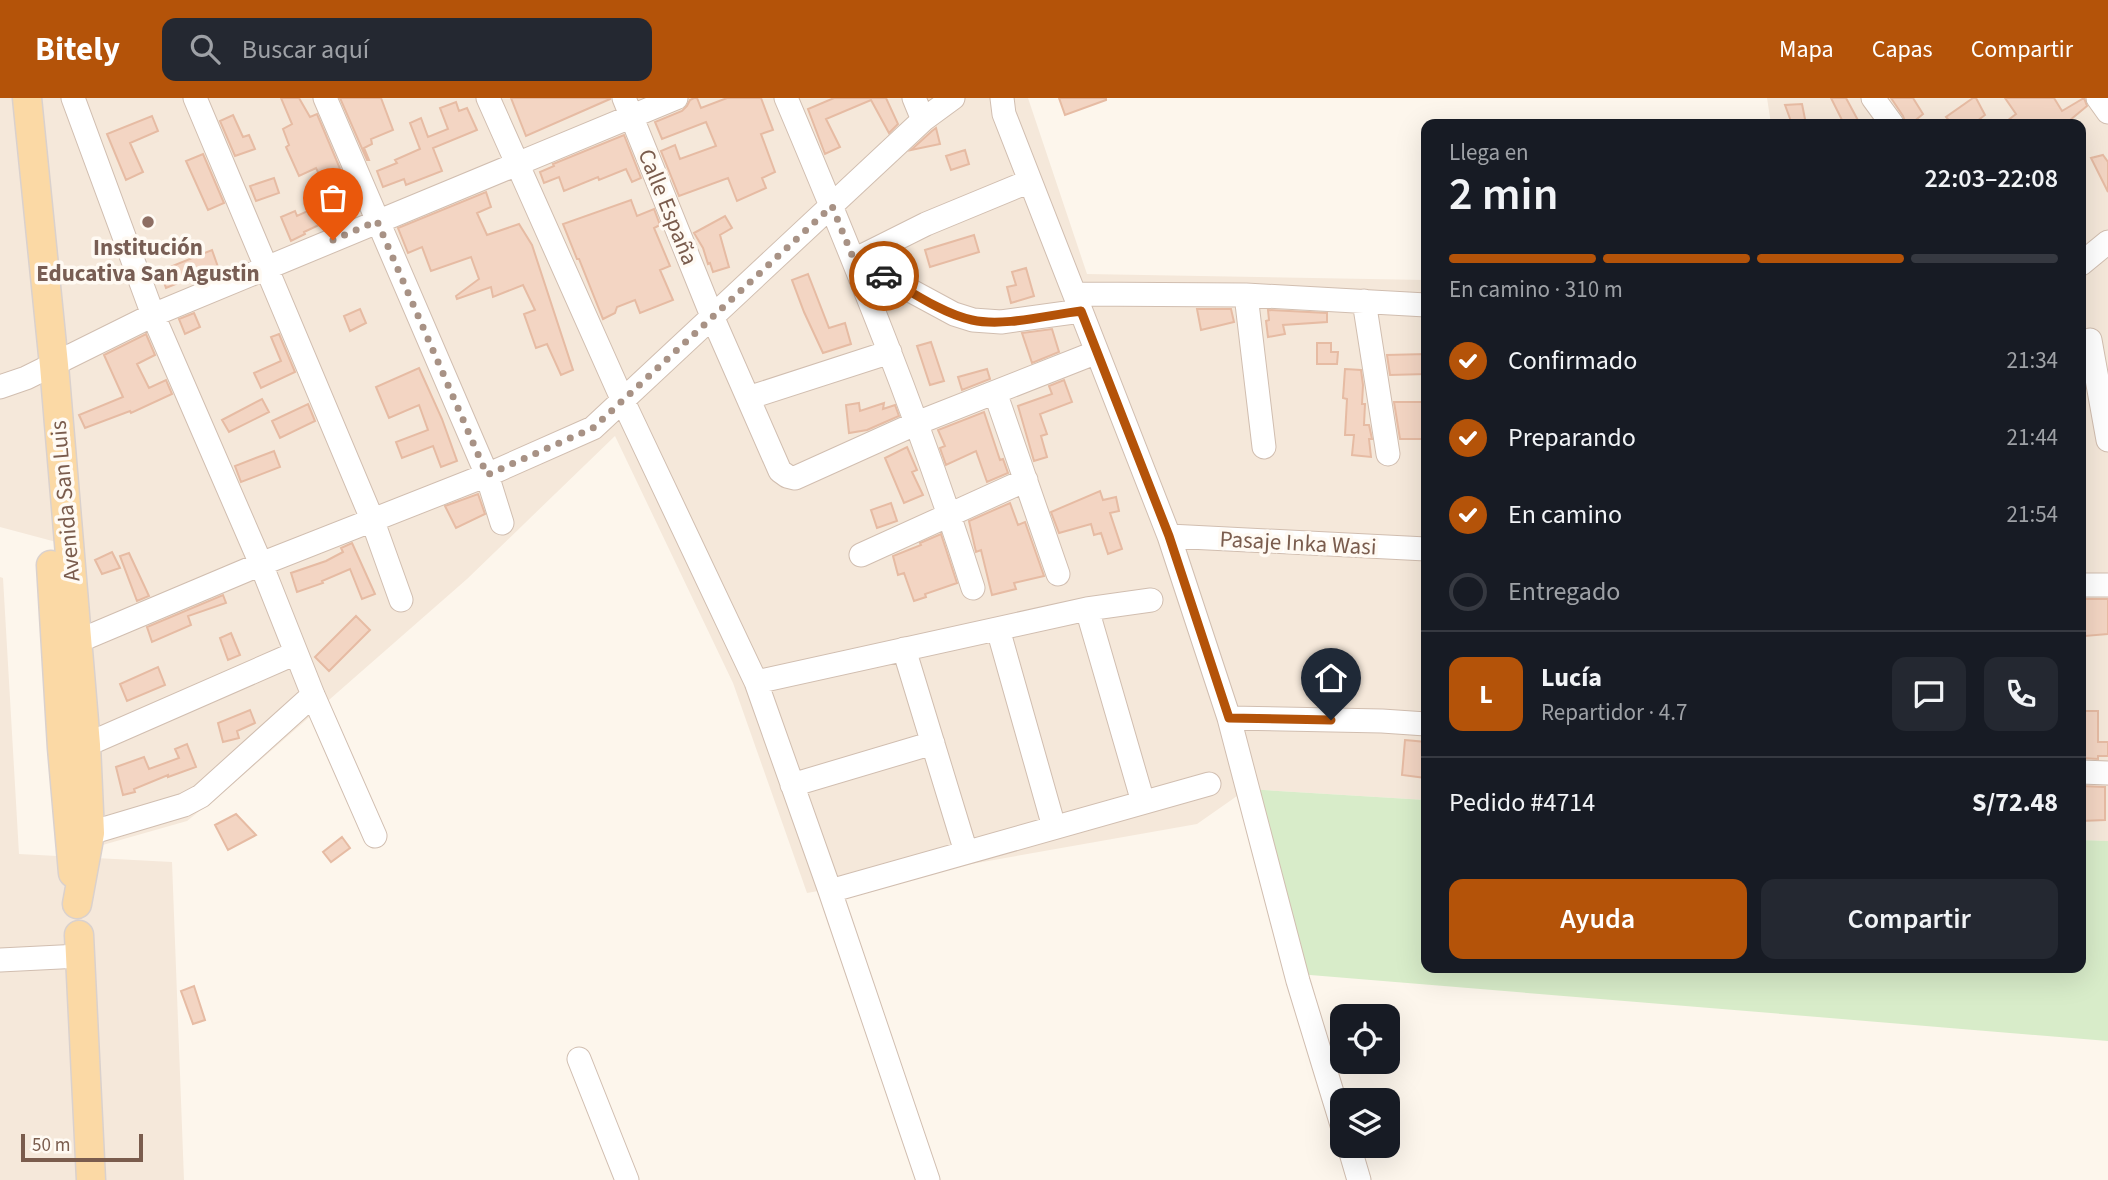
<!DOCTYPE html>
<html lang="es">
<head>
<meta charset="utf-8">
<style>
	body { margin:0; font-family:"Source Sans 3",sans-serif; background:#242831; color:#f1f3f6; height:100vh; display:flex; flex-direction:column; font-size:26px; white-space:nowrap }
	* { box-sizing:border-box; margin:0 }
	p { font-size:23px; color:#9ea1a6 }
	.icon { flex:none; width:38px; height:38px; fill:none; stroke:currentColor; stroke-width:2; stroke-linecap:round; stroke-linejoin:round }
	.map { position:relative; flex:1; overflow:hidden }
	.panel { position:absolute; left:1421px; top:21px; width:665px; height:854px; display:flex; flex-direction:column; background:#171b24; border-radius:14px; box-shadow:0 7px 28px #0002 }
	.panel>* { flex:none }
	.controls { position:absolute; left:1330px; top:906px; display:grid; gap:14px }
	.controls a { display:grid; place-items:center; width:70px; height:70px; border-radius:14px; background:#171b24; box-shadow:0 7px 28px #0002; font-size:35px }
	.scale { position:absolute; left:21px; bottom:18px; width:122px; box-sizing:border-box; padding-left:7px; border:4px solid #7a5c4d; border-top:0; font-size:19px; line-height:24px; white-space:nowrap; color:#7a5c4d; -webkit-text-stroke:5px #fffaf3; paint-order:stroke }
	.pin { position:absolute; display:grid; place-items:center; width:60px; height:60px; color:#fff; margin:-72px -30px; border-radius:50% 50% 50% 0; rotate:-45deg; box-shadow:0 0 7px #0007 }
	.pin .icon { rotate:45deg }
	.courier { position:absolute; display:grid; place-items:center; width:70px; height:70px; margin:-35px; border:5px solid #b45309; border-radius:50%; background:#fff; color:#222; box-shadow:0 2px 9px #0007 }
	.overview em { font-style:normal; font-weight:600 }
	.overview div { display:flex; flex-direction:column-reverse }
	.overview { display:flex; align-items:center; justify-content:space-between; height:119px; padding:0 28px }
	h1 { font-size:46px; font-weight:600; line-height:52px }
	.bar { display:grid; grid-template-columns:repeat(4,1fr); gap:10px 7px; align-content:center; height:84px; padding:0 28px }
	.bar i { height:9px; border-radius:5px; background:#363941 }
	.bar .selected { background:#b45309 }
	.bar p { grid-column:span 4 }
	.line { display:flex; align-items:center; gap:18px; padding:0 28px; border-top:2px solid #363941 }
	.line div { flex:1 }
	.round { display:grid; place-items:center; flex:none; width:74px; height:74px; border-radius:14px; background:#242831 }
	ol { padding:0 28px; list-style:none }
	li { display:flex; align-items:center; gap:21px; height:77px }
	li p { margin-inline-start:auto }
	li .icon { padding:7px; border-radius:50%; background:#b45309; color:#fff; stroke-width:4 }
	li:last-child { color:#9ea1a6 }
	li i { width:38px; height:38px; border:4px solid #363941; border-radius:50% }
	.primary-button { display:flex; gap:14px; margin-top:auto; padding:14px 28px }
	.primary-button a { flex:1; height:80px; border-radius:14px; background:#b45309; color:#fff; font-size:28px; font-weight:600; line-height:80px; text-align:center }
	.primary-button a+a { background:#242831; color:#f1f3f6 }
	header { display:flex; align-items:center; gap:42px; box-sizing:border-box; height:98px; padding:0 35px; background:#b45309; color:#fff }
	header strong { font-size:33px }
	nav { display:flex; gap:38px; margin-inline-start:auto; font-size:24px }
	.search { width:490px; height:63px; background:#242831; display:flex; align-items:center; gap:18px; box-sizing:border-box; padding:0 24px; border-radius:14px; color:#9ea1a6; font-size:26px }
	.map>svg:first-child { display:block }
</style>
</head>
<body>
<header>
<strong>Bitely</strong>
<div class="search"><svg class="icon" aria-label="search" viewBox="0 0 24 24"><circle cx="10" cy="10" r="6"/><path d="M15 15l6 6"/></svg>Buscar aquí</div>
<nav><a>Mapa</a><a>Capas</a><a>Compartir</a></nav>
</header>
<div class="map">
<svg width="2108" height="1082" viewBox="0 0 2108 1082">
	<rect width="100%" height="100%" fill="#fdf6ec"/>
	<path fill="#f5e8da" d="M 0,0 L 1028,0 L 1087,176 L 1426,182 L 1426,702 L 1247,691 L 1197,726 L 807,795 L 733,585 L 615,338 L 467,481 L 233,686 L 187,723 L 78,754 L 60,445 L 0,429 Z
		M 1767,0 L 2108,0 L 2108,743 L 2081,742 L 2081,26 L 1771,26 Z
		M 0,479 L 3,480 L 19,756 L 172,764 L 184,1082 L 0,1082 Z"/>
	<path fill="#d8ecc9" d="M 1247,691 L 1426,702 L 1426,870 L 2081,870 L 2081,742 L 2108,743 L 2108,943 L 1298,876 Z"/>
	<path fill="#f3d5c3" stroke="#e6bba3" stroke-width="2" d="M 281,0 L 299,0 L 310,19 L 317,16 L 341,73 L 338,74 L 355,110 L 304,134 L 305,136 L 291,143 L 281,119 L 295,113 L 297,118 L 332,102 L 316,70 L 299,78 L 286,49 L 289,47 L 283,31 L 292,26 Z
		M 340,0 L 381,0 L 393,32 L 371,41 L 372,46 L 364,50 L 369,62 L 367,62 Z
		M 511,0 L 610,0 L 610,1 L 526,38 Z
		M 694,0 L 697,0 L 701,10 L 727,0 L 761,0 L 773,32 L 761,36 L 775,74 L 762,80 L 766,90 L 737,103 L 728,80 L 679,98 L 661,53 L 675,47 L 680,61 L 716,48 L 706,24 L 662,41 L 655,24 L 682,13 L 687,8 L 690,2 Z
		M 834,0 L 886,0 L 898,26 L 889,35 L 871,2 L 826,21 L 840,49 L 825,56 L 808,11 Z
		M 1059,0 L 1106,0 L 1106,2 L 1065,17 Z
		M 1831,0 L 1846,0 L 1860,26 L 1844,26 Z
		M 1891,0 L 1913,0 L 1923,16 L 1911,26 L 1906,26 L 1903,18 Z
		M 1973,0 L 1976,0 L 1985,17 L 1973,26 L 1952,26 L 1946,19 Z
		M 2005,0 L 2054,0 L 2062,13 L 2084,0 L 2087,8 L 2069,23 L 2071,26 L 2003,26 L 2016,16 Z
		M 456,4 L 459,13 L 467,10 L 477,32 L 433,50 L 442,73 L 406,87 L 404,81 L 383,89 L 377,73 L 397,65 L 395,62 L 420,51 L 410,25 L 421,20 L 428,39 L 448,31 L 440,10 Z
		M 1802,6 L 1806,26 L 1792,26 L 1785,7 Z
		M 233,17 L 243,39 L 249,37 L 255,51 L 235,58 L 220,23 Z
		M 152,18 L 158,33 L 130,45 L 143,74 L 126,82 L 107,36 Z
		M 936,30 L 940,46 L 911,52 L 932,33 Z
		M 624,37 L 641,80 L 632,84 L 626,71 L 599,82 L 598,79 L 564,93 L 559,79 L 544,85 L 540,74 L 554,68 L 553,66 Z
		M 965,52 L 969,66 L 951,72 L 946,58 Z
		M 203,56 L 224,105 L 208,112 L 186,63 Z
		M 2103,57 L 2108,64 L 2108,94 L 2091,60 Z
		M 274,80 L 279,95 L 256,103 L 250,88 Z
		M 486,94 L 491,109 L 477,115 L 487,137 L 519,126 L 532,147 L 573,272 L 561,277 L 547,246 L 536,250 L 524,216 L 535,212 L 523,187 L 493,199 L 491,189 L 457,201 L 456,198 L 479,181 L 471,159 L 431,173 L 422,149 L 408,155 L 398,130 Z
		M 631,102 L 637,118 L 654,111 L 660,127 L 654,130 L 670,168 L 660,172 L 673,202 L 640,215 L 635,202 L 617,209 L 615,215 L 603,221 L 579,161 L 577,161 L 563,126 Z
		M 725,118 L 732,130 L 720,137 L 729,169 L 713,174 L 710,165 L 708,166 L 703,150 L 694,135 Z
		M 974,137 L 979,154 L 930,169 L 925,152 Z
		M 212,152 L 218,169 L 166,190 L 160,173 Z
		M 1026,170 L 1034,198 L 1011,205 L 1007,189 L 1016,187 L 1012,174 Z
		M 808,176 L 829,230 L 845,225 L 851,246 L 823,255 L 804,214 L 792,182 Z
		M 360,211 L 366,225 L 350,233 L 344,218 Z
		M 1197,211 L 1231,211 L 1234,224 L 1201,232 Z
		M 1268,212 L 1327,215 L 1327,224 L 1283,227 L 1285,236 L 1268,239 L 1266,223 L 1269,222 Z
		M 194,215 L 200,229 L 185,236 L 179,221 Z
		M 1052,231 L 1059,254 L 1032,265 L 1022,235 Z
		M 146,236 L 155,257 L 137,266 L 149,290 L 166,282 L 172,296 L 131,315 L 130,313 L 85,330 L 79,317 L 123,299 L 104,257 Z
		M 279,236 L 295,274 L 261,290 L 254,275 L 281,263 L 271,239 Z
		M 931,244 L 944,283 L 930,287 L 917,248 Z
		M 1317,245 L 1331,245 L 1331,254 L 1338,254 L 1337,266 L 1317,266 Z
		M 1426,256 L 1426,276 L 1390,277 L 1387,257 Z
		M 419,270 L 442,321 L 457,363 L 441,369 L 433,348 L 402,360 L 396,344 L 428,332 L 419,307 L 389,320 L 376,289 Z
		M 987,271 L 990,281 L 962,292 L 958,279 Z
		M 1345,271 L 1361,272 L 1363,287 L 1362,306 L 1365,306 L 1364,327 L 1369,327 L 1372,341 L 1369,341 L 1371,359 L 1352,357 L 1354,337 L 1345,337 L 1347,301 L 1343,300 Z
		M 1064,282 L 1072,304 L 1040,316 L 1047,336 L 1041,338 L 1047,359 L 1034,363 L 1018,308 L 1052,296 L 1049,288 Z
		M 262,301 L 269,314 L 229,334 L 222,322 Z
		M 1394,304 L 1426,304 L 1426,341 L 1400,341 Z
		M 859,305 L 860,313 L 884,305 L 883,311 L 895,307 L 899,318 L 867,332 L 849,335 L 846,307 Z
		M 308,306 L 315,323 L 280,340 L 272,323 Z
		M 984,314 L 1000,362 L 1003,361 L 1008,375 L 987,384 L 976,353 L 946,367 L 940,350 L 945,348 L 938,332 Z
		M 907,349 L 917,372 L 912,374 L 923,397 L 904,405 L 885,360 Z
		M 274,353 L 280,369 L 241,384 L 235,368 Z
		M 1100,393 L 1103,402 L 1116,399 L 1119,413 L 1110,415 L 1122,451 L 1108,456 L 1101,435 L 1094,437 L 1091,426 L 1059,435 L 1051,414 Z
		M 478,396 L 485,416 L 456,430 L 445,408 Z
		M 891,405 L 897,423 L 877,430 L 871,412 Z
		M 1010,405 L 1018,427 L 1025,424 L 1044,478 L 1014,485 L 1016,491 L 992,497 L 981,452 L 976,454 L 969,423 Z
		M 941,436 L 957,485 L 925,496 L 926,499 L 914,503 L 904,475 L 898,477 L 893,458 L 921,447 L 920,445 Z
		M 352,445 L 375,496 L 362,501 L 350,471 L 322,483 L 323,485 L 297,494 L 291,475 L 326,463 L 343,454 L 341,450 Z
		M 112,454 L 120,470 L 102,476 L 95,462 Z
		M 129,455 L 149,498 L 137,503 L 120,458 Z
		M 223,497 L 226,505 L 188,518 L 191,527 L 152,544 L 147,529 Z
		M 2081,501 L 2108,501 L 2108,536 L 2085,538 L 2083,517 L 2081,517 Z
		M 356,518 L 370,532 L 329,573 L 315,559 Z
		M 231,535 L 240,557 L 228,562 L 220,540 Z
		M 158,569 L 165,587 L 127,603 L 120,586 Z
		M 250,612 L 255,625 L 237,633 L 239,640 L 223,644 L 218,625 Z
		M 2081,613 L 2098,613 L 2098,644 L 2108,644 L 2108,658 L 2098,658 L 2098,661 L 2081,660 Z
		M 1405,642 L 1426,644 L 1426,680 L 1402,677 Z
		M 187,646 L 196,669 L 168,679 L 168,677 L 134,691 L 135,694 L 123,697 L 116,669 L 144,659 L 149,671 L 179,660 L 175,651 Z
		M 2081,688 L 2105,689 L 2105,722 L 2081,723 Z
		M 236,716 L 256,737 L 228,752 L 215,727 Z
		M 342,739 L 350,750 L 331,764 L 323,754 Z
		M 194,888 L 205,922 L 193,926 L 181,893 Z"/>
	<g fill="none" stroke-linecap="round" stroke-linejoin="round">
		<defs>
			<path id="minor" d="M 73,0 L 153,217 L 261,466 L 313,597 L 375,738
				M 195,0 L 372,421 L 401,502
				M 325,0 L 487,377 L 502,425
				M 488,0 L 623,303 L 756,584 L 830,793 L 928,1082
				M 624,0 L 712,218 L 780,373 L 787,378 L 795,380 L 917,325 L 1097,254
				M 786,0 C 854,161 920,323 973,490
				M 914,0 L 923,22
				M 1002,0 L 1004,16 L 1169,438 L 1229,620 L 1298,883 L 1342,1027
				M 1873,0 L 1892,26
				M 2098,0 L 2108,14
				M 1030,83 L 926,126 L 854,162 L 954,216 L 973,222 L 1001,224 L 1081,213
				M 2081,166 L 2108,144
				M 1075,196 L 1246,197 L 1426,207
				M 1246,197 L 1264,349
				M 1364,203 L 1388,356
				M 2090,242 L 2108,342
				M 0,289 L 26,280 L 153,217 L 676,0
				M 995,294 L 1058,476
				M 748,300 L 890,254
				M 1169,438 L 1426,451
				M 861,457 L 1026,382
				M 2081,487 L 2108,487
				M 1087,511 L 1143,704
				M 998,531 L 1054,729
				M 64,547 L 76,544 L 261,466 L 487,377 L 593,330 L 923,22 L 953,0
				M 904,551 L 966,754
				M 756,584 L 1087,511 L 1151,502
				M 1229,620 L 1382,623 L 1426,626
				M 86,647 L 296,555
				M 2081,674 L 2108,675
				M 792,687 L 933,645
				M 75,738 L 90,735 L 184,707 L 201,698 L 313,597
				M 830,793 L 1209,686
				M 0,862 L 80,858
				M 579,961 L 627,1082
				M 1349,1048 L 1359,1082"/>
			<path id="major" d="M 27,0 L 54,267 L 86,647 L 90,735 L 77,806
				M 51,467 L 62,650 L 73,775
				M 79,837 L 91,1082"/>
		</defs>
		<use href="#minor" stroke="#d1beb0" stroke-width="25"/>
		<use href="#major" stroke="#dad1cd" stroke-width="31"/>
		<use href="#minor" stroke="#fff" stroke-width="23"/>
		<use href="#major" stroke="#fbd9a5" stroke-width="28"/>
	</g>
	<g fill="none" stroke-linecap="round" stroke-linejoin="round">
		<path stroke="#a89285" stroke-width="7" stroke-dasharray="0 12.6" d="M 333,142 L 377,123 L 487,377 L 593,330 L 832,108 L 854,162 L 884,178"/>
		<path stroke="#b45309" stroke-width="9" d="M 884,178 C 910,193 943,216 972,222 C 1004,229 1048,217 1081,213 L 1169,438 L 1229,620 L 1331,622"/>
	</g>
	<circle fill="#8d6e63" stroke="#fffaf3" stroke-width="2.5" cx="148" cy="124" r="7"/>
	<g text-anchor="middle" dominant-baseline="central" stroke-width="7" stroke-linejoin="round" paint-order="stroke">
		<g font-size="23" fill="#7a5c4d" stroke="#fffaf3">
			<text transform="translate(668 109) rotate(68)">Calle España</text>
			<text transform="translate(65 403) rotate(-95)">Avenida San Luis</text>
			<text transform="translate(1298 445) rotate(3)">Pasaje Inka Wasi</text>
		</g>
		<g font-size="23" font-weight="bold" fill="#785e54" stroke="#fffaf3">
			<text x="148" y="149">Institución<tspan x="148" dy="26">Educativa San Agustin</tspan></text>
		</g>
	</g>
</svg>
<div class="controls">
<a><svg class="icon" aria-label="locate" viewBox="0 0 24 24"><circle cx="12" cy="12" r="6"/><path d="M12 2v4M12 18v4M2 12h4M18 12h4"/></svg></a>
<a><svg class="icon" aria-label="layers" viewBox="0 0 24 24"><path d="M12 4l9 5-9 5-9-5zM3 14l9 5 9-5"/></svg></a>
</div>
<div class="scale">50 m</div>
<div class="pin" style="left:333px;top:142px;background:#ea580c"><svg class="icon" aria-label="bag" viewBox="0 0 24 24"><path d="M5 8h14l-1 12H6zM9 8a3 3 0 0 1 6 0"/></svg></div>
<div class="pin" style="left:1331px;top:622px;background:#1f2937"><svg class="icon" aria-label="home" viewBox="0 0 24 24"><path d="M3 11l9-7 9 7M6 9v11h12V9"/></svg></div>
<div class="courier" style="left:884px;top:178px"><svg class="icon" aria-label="car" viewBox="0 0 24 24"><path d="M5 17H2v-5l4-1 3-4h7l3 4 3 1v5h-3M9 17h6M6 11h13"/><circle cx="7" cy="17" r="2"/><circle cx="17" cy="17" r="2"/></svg></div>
<section class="panel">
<div class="overview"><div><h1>2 min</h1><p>Llega en</p></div><em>22:03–22:08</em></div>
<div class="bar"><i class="selected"></i><i class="selected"></i><i class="selected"></i><i></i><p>En camino · 310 m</p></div>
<ol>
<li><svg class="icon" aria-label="check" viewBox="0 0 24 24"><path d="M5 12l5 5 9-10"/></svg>Confirmado<p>21:34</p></li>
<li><svg class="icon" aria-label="check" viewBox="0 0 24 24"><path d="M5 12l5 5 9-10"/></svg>Preparando<p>21:44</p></li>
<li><svg class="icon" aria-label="check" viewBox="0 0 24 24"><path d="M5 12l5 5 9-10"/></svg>En camino<p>21:54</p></li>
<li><i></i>Entregado</li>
</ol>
<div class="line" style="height:126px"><b class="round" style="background:#b45309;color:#fff">L</b><div><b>Lucía</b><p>Repartidor · 4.7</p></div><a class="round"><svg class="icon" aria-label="chat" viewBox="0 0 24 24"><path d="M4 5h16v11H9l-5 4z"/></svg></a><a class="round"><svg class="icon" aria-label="phone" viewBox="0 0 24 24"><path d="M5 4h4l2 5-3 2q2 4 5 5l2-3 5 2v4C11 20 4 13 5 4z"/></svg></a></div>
<div class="line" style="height:91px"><div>Pedido #4714</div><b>S/72.48</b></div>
<div class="primary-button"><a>Ayuda</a><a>Compartir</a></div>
</section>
</div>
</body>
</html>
